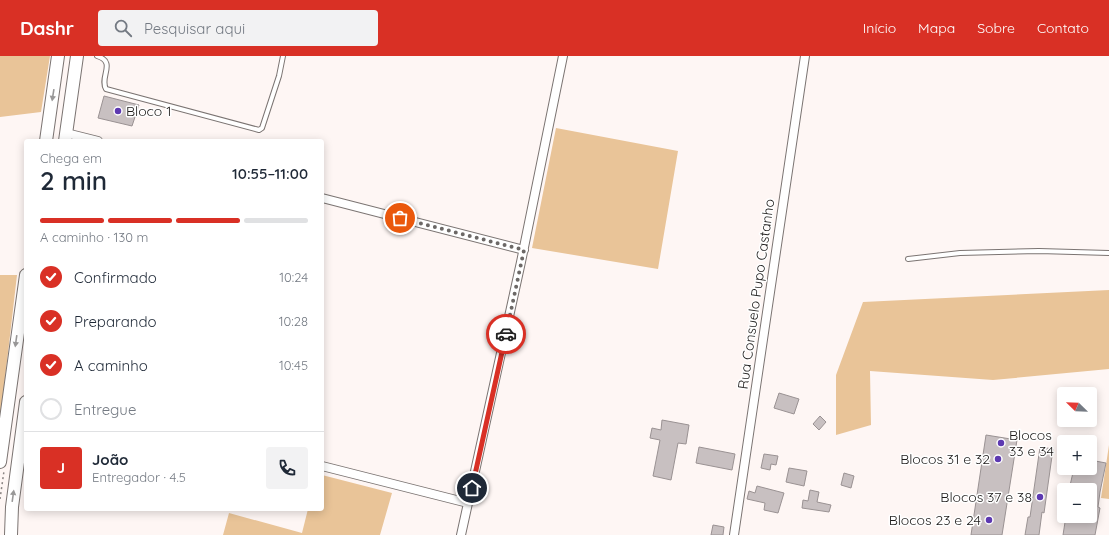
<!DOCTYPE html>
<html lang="pt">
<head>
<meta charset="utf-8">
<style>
	body { margin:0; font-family:Quicksand,sans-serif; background:#f2f2f3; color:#1f2937; height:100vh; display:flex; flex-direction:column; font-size:15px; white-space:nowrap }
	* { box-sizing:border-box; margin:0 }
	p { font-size:13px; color:#747a83 }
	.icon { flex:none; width:22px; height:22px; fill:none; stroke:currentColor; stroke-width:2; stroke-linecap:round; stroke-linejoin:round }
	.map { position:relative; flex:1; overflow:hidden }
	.drawer { position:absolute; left:24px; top:83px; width:300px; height:372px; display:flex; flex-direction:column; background:#fff; border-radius:4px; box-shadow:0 2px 10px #0003 }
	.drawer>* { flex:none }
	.needle { width:26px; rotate:293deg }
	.tools { position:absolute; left:1057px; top:331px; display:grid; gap:8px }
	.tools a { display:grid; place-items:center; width:40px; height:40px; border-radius:4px; background:#fff; box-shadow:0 2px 10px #0003; font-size:20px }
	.pin { position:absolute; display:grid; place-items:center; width:34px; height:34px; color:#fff; margin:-17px; border:2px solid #fff; border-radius:50%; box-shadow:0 1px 4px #0007 }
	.courier { position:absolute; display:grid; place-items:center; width:40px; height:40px; margin:-20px; border:3px solid #d93025; border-radius:50%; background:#fff; color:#222; box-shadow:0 1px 5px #0007 }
	.overview em { font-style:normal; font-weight:600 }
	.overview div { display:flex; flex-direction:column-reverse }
	.overview { display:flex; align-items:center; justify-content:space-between; height:68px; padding:0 16px }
	h1 { font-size:26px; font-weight:600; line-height:30px }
	.bar { display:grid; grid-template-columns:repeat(4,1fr); gap:6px 4px; align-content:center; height:48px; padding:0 16px }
	.bar i { height:5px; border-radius:3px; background:#e0e1e3 }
	.bar .on { background:#d93025 }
	.bar p { grid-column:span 4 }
	.line { display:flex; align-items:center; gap:10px; padding:0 16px; border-top:1px solid #e0e1e3 }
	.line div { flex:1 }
	.round { display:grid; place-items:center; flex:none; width:42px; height:42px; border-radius:4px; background:#f2f2f3 }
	ol { padding:0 16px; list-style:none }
	li { display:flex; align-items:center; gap:12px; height:44px }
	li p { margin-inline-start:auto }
	li .icon { padding:4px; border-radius:50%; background:#d93025; color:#fff; stroke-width:4 }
	li:last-child { color:#747a83 }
	li i { width:22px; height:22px; border:2px solid #e0e1e3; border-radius:50% }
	header { display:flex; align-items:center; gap:24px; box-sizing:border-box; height:56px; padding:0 20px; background:#d93025; color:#fff }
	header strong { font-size:19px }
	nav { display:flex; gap:22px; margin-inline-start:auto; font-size:14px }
	.search { width:280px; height:36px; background:#f2f2f3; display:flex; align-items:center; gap:10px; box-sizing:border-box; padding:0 14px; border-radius:4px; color:#747a83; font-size:15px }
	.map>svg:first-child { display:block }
</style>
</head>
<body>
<header>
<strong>Dashr</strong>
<div class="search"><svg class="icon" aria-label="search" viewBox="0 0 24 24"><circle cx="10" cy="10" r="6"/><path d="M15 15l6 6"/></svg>Pesquisar aqui</div>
<nav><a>Início</a><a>Mapa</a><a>Sobre</a><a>Contato</a></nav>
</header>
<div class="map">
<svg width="1109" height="479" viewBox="0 0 1109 479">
	<rect width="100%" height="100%" fill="#fef6f4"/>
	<path fill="#e9c498" d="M 0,0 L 50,0 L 41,56 L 0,61 Z
		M 556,72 L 678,95 L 658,213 L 532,192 Z
		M 0,219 L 17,219 L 0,366 Z
		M 1109,234 L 1109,313 L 993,324 L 870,315 L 871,369 L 836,379 L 836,319 L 863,246 Z
		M 1109,389 L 1109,443 L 1101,442 Z
		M 322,419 L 392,437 L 380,479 L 223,479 L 229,457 L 302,477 L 308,453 L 322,453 Z"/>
	<path fill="#c8c0c1" stroke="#9a9293" d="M 104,40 L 139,49 L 132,70 L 98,62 Z
		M 779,337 L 799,343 L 794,358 L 774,352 Z
		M 820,360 L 826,366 L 819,374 L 813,368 Z
		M 662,364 L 689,369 L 686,388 L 678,387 L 671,424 L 653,420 L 660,384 L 650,382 L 652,372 L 661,374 Z
		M 986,379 L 1017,384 L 1002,479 L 971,479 Z
		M 699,391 L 735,398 L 732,414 L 696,407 Z
		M 1040,391 L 1053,393 L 1044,457 L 1042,456 L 1039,479 L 1025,479 L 1028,461 L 1030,461 Z
		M 764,398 L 778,400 L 776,409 L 771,408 L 770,414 L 761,412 Z
		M 1090,404 L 1106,407 L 1100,436 L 1098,451 L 1100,452 L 1095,479 L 1063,479 L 1066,460 L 1090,460 L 1090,434 L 1069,434 L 1074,412 L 1090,412 Z
		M 789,412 L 807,415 L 804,430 L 786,426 Z
		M 844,417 L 854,420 L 851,432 L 841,429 Z
		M 757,430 L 784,437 L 778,457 L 764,454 L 765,447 L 747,443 L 749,435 L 755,437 Z
		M 810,434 L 819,436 L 817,446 L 831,449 L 829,456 L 802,452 L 803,444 L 808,445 Z
		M 713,469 L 724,471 L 723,479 L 711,479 Z"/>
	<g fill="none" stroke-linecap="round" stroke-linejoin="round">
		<defs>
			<path id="service" d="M 97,0 C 117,6 99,21 106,33 L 259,74 L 262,72 L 279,20 L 283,0
				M 908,203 L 960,197 L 1039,195 L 1109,197"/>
			<path id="minor" d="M 66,77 L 98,85
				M 322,142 L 524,194
				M 322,410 L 468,447
				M 461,479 L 521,206 L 563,0
				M 734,479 L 805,0"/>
			<path id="secondary" d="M 46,85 L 58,0
				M 65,85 L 77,0
				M 0,406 L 26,219
				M 11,479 L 12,451 L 26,346"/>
		</defs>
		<use href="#service" stroke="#7b7472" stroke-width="6"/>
		<use href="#minor" stroke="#7b7472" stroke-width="10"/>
		<use href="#secondary" stroke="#7b7472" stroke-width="14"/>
		<path stroke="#8a8583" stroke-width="1.5" stroke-dasharray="2 3" stroke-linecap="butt" d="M 0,443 L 4,415"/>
		<use href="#service" stroke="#fff" stroke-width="4"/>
		<use href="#minor" stroke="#fff" stroke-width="8"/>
		<use href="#secondary" stroke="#fff" stroke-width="12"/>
	</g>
	<defs><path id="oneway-solid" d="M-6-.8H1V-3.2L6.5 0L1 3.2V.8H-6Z"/></defs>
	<g fill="#999898">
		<use href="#oneway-solid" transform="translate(53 39) rotate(99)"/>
		<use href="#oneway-solid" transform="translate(16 285) rotate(98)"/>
		<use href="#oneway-solid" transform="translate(13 440) rotate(-82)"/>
	</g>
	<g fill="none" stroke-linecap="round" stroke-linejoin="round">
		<path stroke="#6c6866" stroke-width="4" stroke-dasharray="0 7.2" d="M 400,162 L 524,194 L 506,278"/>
		<path stroke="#d93025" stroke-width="5" d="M 472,432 L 506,278"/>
	</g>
	<g fill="#5d39b1" stroke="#fff" stroke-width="1.5">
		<circle cx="118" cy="55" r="4"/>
		<circle cx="1001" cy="387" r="4"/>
		<circle cx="998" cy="403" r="4"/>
		<circle cx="1040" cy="441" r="4"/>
		<circle cx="989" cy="464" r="4"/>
	</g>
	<g text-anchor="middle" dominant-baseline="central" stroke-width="3" stroke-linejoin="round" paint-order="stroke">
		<g font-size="14" fill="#1d1b1a" stroke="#fff" text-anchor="end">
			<text x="126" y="55" text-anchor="start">Bloco 1</text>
			<text x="1009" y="379" text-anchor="start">Blocos<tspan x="1009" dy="16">33 e 34</tspan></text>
			<text x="990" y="403">Blocos 31 e 32</text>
			<text x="1032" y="441">Blocos 37 e 38</text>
			<text x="981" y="464">Blocos 23 e 24</text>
		</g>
		<g font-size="14" fill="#1d1b1a" stroke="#fff">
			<text transform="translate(756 238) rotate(-82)">Rua Consuelo Pupo Castanho</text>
		</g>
	</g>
</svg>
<div class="tools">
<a><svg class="needle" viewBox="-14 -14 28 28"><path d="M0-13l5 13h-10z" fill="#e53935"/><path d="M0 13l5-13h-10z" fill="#747a83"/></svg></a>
<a>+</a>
<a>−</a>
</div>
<div class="pin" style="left:400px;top:162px;background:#ea580c"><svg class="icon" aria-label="bag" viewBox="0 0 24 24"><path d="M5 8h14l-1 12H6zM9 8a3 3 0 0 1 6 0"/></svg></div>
<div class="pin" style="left:472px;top:432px;background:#1f2937"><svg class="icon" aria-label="home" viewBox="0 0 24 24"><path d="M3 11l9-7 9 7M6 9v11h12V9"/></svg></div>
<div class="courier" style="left:506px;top:278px"><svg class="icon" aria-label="car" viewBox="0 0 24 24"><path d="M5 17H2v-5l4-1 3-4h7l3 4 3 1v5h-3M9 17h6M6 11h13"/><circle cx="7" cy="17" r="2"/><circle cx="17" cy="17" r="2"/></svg></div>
<section class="drawer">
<div class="overview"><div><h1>2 min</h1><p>Chega em</p></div><em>10:55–11:00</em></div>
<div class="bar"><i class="on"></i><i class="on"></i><i class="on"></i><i></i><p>A caminho · 130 m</p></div>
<ol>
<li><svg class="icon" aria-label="check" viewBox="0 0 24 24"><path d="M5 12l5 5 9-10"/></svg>Confirmado<p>10:24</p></li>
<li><svg class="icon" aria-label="check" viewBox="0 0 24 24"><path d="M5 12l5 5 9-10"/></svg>Preparando<p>10:28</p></li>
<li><svg class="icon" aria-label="check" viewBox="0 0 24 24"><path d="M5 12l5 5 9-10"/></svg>A caminho<p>10:45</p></li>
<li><i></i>Entregue</li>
</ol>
<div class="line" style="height:72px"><b class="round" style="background:#d93025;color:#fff">J</b><div><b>João</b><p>Entregador · 4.5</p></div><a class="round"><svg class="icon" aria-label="phone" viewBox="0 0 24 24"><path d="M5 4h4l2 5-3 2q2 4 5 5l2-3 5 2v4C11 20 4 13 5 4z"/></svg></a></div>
</section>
</div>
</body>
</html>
